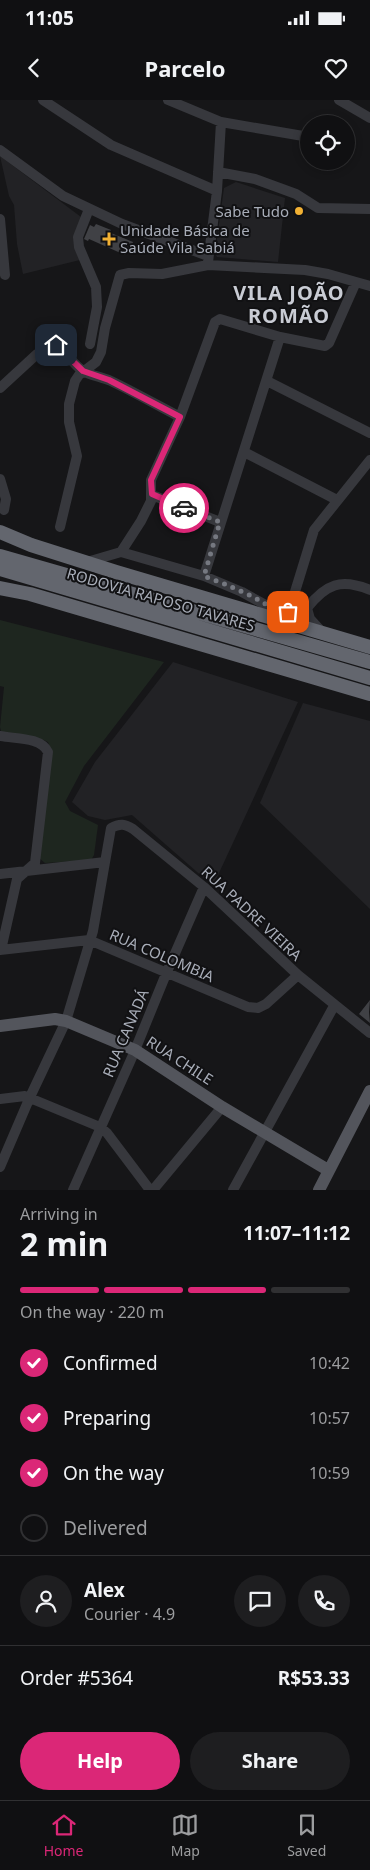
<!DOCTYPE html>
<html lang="en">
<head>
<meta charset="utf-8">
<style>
	body { margin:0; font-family:"Noto Sans",sans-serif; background:#1e1e20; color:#f1f3f6; height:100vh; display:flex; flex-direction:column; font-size:19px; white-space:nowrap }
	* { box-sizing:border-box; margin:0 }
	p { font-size:16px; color:#9c9d9f }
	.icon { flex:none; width:28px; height:28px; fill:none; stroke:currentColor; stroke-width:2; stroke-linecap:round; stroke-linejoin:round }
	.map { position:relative; height:1090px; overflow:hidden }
	.sheet { display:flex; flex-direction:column; background:#101012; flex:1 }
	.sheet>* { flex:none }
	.tools { position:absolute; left:300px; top:15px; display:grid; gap:10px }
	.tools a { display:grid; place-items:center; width:55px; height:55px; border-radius:50%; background:#101012; box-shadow:0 2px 8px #0003,0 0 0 1px #303032; font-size:25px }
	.pin { position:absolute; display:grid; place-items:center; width:42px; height:42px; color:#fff; margin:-21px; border-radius:10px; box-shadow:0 2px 8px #0006 }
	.courier { position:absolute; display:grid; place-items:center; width:50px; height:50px; margin:-25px; border:4px solid #db2777; border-radius:50%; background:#fff; color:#222; box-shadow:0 1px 6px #0007 }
	.headline em { font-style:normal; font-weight:700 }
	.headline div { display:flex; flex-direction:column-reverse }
	.headline { display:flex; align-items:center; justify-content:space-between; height:85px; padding:0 20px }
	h1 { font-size:32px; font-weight:700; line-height:38px }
	.bar { display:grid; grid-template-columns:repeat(4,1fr); gap:8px 5px; align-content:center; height:60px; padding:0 20px }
	.bar i { height:6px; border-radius:4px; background:#303032 }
	.bar .on { background:#db2777 }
	.bar p { grid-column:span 4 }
	.line { display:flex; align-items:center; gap:12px; padding:0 20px; border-top:1px solid #303032 }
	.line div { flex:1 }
	.round { display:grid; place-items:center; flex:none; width:52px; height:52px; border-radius:26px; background:#1e1e20 }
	ol { padding:0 20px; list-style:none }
	li { display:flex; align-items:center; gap:15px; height:55px }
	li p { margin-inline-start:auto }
	li .icon { padding:5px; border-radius:50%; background:#db2777; color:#fff; stroke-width:4 }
	li:last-child { color:#9c9d9f }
	li i { width:28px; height:28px; border:2px solid #303032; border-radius:50% }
	.action { display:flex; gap:10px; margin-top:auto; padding:10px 20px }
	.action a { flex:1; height:58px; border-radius:30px; background:#db2777; color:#fff; font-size:20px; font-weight:700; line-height:58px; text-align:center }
	.action a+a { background:#1e1e20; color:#f1f3f6 }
	.status { display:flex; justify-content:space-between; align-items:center; height:35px; padding:0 25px; background:#101012; direction:ltr }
	.status svg { height:14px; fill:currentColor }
	header { display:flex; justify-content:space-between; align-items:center; height:65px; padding:0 20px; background:#101012; font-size:22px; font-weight:700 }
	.dock { display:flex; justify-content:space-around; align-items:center; height:70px; border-top:1px solid #303032; background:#101012; font-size:14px; color:#9c9d9f }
	.dock a { display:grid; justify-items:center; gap:2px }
	.dock .on { color:#db2777 }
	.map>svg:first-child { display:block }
</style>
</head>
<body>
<div class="status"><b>11:05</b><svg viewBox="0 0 49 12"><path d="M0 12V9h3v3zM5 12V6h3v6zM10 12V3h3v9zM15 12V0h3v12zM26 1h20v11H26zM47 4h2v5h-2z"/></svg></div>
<header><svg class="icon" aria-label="back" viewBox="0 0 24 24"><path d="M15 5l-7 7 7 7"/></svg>Parcelo<svg class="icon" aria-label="heart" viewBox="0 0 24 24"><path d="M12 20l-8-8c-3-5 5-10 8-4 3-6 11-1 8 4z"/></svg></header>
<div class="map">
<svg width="370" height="1090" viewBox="0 0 370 1090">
	<rect width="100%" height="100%" fill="#161618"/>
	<path fill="#222225" d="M 0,56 L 81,117 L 84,159 L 23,174 L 17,144 L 14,105 L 9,96 Z
		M 236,82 L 285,98 L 278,162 L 217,157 L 215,153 L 224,88 Z
		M 173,562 L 298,602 L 213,786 L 132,715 L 105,720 L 88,716 L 72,702 L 95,662 Z
		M 303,603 L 370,621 L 370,809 L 260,703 Z"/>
	<path fill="#1e261f" d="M 0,520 L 164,562 L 84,666 L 65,702 L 70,711 L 98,725 L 94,755 L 91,760 L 45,763 L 38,757 L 50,647 L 48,642 L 44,640 L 4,632 L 1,631 L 0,627 L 4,587 L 0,586 Z"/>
	<path fill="#404145" d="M 96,124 L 111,130 L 111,133 L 133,142 L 129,154 L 126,153 L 125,155 L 89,139 L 88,141 L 84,139 L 90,125 L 94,127 Z
		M 370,900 L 369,912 L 370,923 L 359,914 Z"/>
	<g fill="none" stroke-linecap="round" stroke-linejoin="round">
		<path stroke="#37383d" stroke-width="10" d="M 43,0 L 111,45 L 217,91
			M 168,0 L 221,22 L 309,37
			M 339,0 L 370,18
			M 0,50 L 63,96 L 122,124 L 208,156
			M 218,72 L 255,79 L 296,94 L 318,108 L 370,109
			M 89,109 L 78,137 L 79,147 L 96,187 L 97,207 L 90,244
			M 0,119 L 5,175
			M 208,162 L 217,91 L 221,22
			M 267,281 L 370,333
			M 0,288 L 37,254 L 52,245 C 67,248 72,266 85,272 C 93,276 102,277 111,281 C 134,292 157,305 180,317
			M 244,352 L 337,400
			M 0,379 L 6,399 L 4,410
			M 152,395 L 220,422
			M 60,427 L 77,356 L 69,322 L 69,304 L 75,281 L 79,275 L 96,262 L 101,252 L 105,228 L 120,175 L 129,173 L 162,174 L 208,165 L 305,170 L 328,174 L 356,182
			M 121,452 L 141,421 L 151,401 L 151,380 L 180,317 L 215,222 L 220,219 L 280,237 L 325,246 L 329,243 L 356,182 L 370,186
			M 87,462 L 121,452 L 204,476 L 242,492 L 273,509 L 286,522 L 301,512
			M 204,476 L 280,237
			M 307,508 C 326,484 341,478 370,490
			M 303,510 L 307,508 L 310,519 L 321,531
			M 277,519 L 284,515 L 290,508 L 314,430 L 370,360
			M 0,636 C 15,639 41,637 48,652 L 35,763 L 17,779 L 1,850
			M 0,774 L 105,762
			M 0,850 L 89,840 L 248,907 L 258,908 L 266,904 L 298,875
			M 0,999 L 25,996 L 100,1027 L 107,1033 L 150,1090
			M 0,1067 L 30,997 L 66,921 L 93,831 L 111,728 C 120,723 125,724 133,729 L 204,787 L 298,875 L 370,933
			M 73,1090 L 133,955 L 166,874 L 204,787
			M 153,1090 L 222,1007
			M 233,1090 L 334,906"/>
		<path stroke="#53555c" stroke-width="12" d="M 0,926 L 55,919 L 66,921 L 135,950 L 222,1007 L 328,1070
			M 319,1090 L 370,991"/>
		<path stroke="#63666e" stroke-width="14" d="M 0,432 L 31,445 L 116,472 L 370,547
			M 0,456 L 370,562
			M 0,469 L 370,578
			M 0,488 L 30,494 L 370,594"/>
	</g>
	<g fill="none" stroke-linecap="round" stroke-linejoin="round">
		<path stroke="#757880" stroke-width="5" stroke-dasharray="0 9" d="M 184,408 L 220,422 L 204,476 C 227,485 265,499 282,517 L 288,512"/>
		<path stroke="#db2777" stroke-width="6" d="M 56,245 L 83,271 L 109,280 L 180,317 L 151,380 L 152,394 L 184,408"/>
	</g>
	<g fill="#f2b134" stroke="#111113" stroke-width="2">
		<circle cx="299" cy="111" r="5"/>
		<path d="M106.5 131.5h5v5h5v5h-5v5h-5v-5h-5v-5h5z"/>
	</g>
	<g text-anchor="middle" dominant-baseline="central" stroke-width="4" stroke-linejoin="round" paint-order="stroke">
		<g font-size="15" fill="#a8adb8" stroke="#111113" text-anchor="end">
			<text x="289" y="111">Sabe Tudo</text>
			<text x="120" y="130" text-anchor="start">Unidade Básica de<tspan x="120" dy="17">Saúde Vila Sabiá</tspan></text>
		</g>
		<g font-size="15" fill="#a8adb8" stroke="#111113">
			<text transform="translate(161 499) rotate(16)">RODOVIA RAPOSO TAVARES</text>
			<text transform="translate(252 813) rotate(43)">RUA PADRE VIEIRA</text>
			<text transform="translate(162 855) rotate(23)">RUA COLOMBIA</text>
			<text transform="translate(125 933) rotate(-67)">RUA CANADÁ</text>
			<text transform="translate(180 960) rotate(33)">RUA CHILE</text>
		</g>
		<g font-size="20" font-weight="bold" letter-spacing="1" fill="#c9ccd4" stroke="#111113">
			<text x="289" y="192">VILA JOÃO<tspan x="289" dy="23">ROMÃO</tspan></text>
		</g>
	</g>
</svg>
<div class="tools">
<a><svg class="icon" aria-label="locate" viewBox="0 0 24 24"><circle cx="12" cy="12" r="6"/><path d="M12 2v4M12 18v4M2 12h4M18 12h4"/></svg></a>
</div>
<div class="pin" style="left:288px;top:512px;background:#ea580c"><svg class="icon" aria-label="bag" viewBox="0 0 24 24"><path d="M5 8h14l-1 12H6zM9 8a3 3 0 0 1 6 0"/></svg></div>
<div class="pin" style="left:56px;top:245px;background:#1f2937"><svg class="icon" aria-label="home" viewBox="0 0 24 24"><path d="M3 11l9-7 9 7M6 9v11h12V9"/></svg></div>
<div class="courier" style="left:184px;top:408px"><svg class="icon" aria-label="car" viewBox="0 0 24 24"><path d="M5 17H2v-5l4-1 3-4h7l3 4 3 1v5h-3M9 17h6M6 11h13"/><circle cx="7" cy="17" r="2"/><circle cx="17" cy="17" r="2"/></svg></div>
</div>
<section class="sheet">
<div class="headline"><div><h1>2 min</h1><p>Arriving in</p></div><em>11:07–11:12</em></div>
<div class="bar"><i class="on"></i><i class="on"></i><i class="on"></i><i></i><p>On the way · 220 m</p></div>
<ol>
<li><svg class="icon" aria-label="check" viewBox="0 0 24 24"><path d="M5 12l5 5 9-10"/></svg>Confirmed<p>10:42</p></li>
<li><svg class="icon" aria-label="check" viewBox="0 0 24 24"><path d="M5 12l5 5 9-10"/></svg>Preparing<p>10:57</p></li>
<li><svg class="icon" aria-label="check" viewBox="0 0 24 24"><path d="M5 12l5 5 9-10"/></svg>On the way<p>10:59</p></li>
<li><i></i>Delivered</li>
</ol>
<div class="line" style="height:90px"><a class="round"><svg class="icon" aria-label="person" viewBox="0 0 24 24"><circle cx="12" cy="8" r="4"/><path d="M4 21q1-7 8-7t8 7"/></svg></a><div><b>Alex</b><p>Courier · 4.9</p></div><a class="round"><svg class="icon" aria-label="chat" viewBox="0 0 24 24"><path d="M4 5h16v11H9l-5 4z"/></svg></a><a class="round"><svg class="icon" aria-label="phone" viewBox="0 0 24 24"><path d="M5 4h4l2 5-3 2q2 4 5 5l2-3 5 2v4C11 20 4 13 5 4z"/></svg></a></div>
<div class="line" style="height:65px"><div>Order #5364</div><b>R$53.33</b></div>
<div class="action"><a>Help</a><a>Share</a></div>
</section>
<nav class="dock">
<a class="on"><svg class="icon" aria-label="home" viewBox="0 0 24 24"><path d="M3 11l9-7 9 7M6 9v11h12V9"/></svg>Home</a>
<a><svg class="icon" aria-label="map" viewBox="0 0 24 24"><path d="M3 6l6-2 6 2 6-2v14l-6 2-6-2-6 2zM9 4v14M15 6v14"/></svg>Map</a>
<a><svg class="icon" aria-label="saved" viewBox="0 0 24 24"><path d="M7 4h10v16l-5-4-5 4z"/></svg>Saved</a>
</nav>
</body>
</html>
